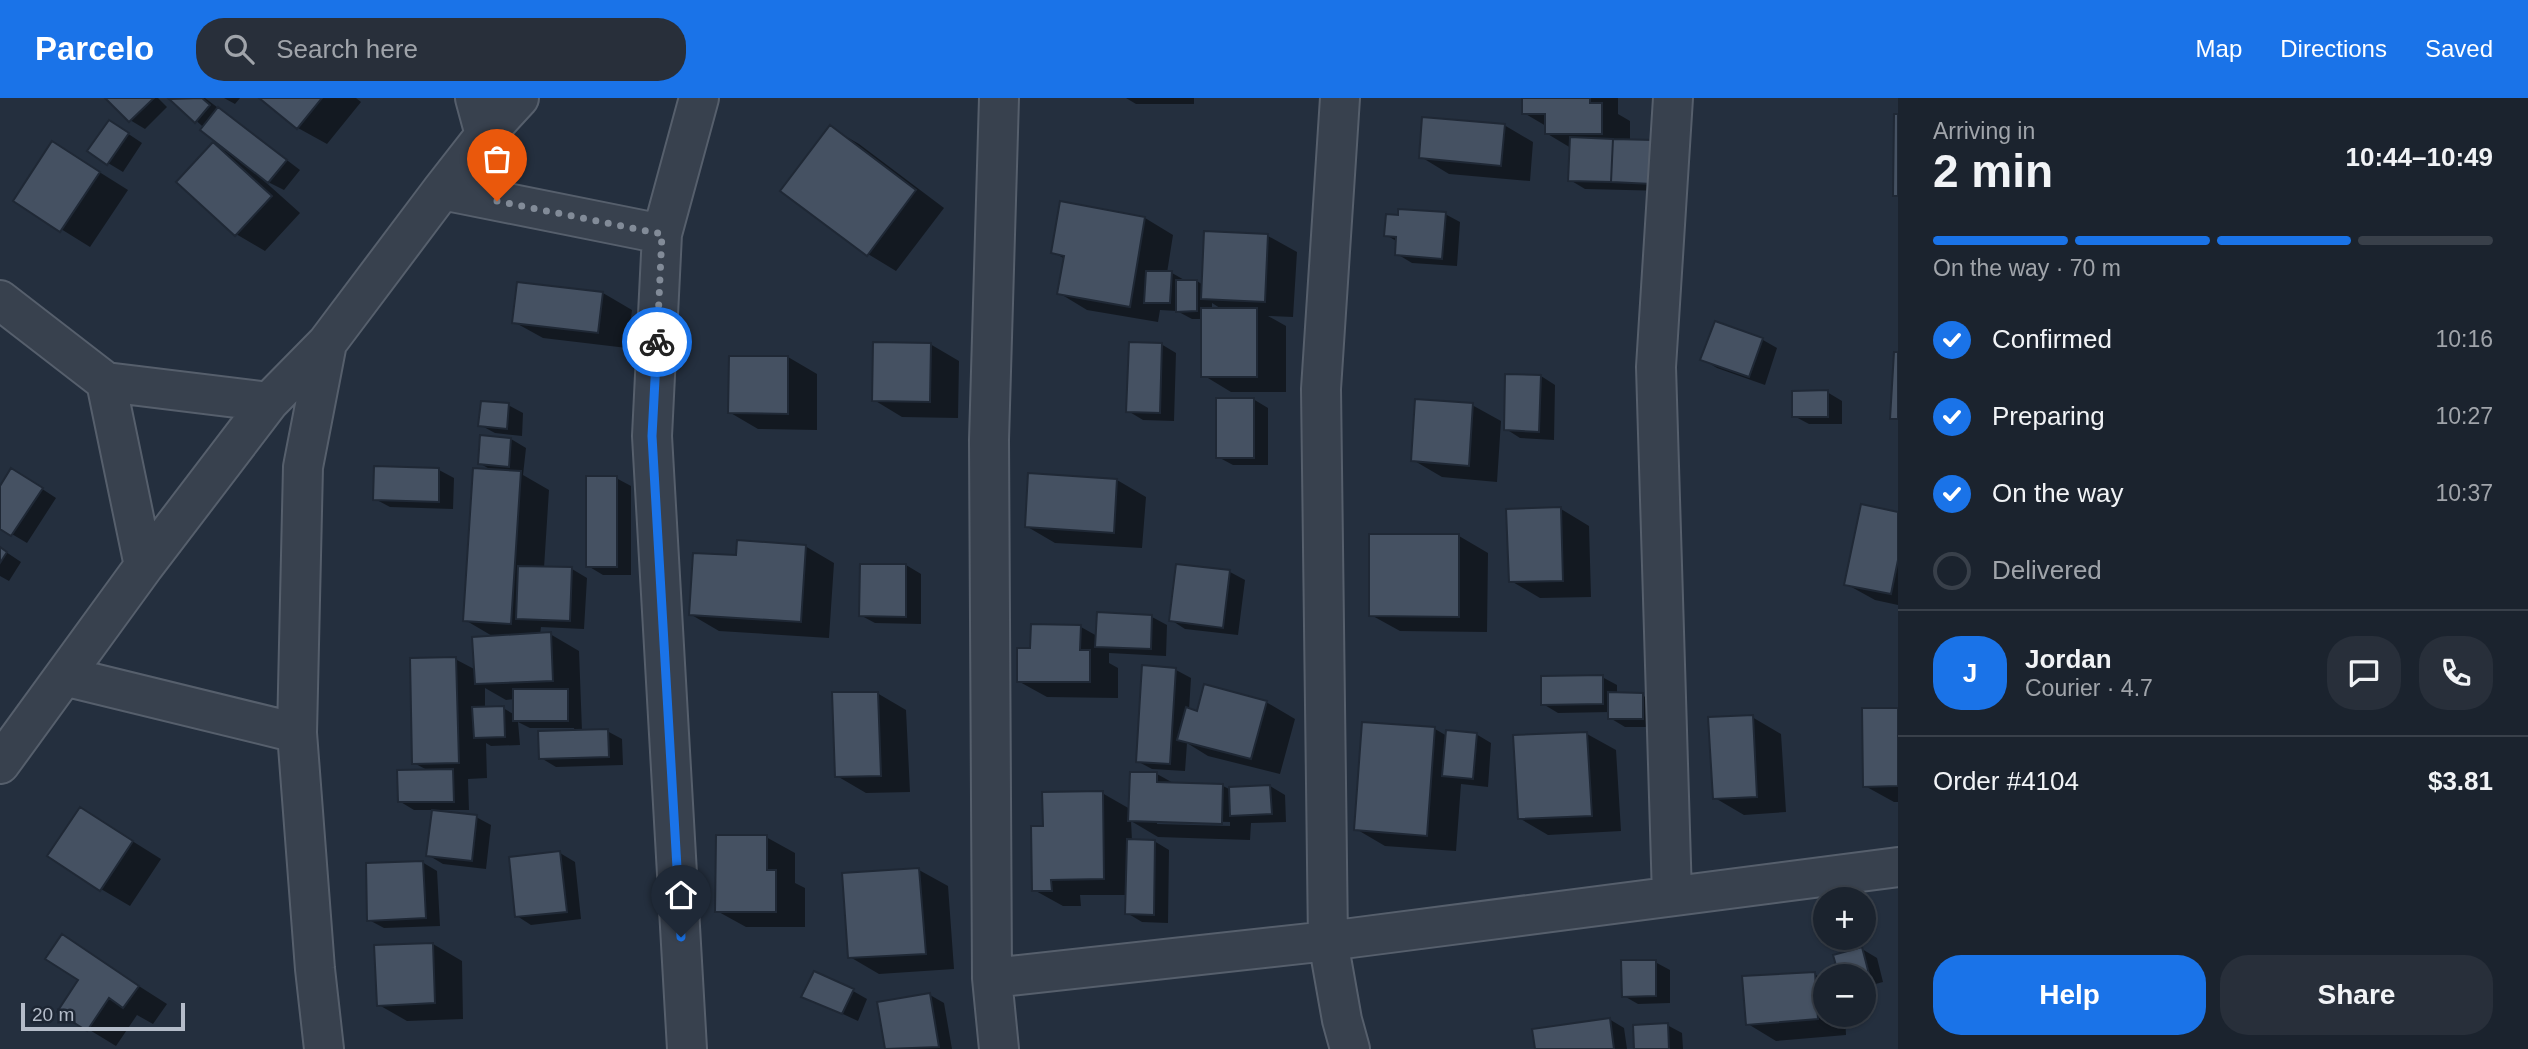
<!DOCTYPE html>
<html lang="en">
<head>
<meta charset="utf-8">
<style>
	body { margin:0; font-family:Arial,sans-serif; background:#282f3a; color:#f1f3f6; height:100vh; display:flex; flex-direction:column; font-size:26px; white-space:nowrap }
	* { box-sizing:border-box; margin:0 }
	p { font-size:23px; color:#a0a4aa }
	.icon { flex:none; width:38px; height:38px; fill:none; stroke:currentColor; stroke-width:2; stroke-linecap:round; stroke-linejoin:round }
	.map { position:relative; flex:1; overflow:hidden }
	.side { display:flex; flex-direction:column; background:#1b232e; width:630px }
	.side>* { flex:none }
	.controls { position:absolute; left:1813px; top:789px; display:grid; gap:14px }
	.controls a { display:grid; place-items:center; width:63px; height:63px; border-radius:50%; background:#1b232e; box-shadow:0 2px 5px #0004,0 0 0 2px #39404a; font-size:35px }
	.scale { position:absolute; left:21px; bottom:18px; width:164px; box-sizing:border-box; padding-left:7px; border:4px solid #b4bcc9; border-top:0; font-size:19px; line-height:24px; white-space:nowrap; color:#b4bcc9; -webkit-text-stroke:5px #1d2633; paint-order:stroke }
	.pin { position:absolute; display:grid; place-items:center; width:60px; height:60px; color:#fff; margin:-72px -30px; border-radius:50% 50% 50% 0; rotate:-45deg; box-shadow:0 0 7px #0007 }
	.pin .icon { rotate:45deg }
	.courier { position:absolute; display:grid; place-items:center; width:70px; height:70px; margin:-35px; border:5px solid #1a73e8; border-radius:50%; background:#fff; color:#222; box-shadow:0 2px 9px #0007 }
	.headline em { font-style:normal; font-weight:700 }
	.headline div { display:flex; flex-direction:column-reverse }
	.headline { display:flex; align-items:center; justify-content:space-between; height:119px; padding:0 35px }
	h1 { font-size:46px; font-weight:700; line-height:52px }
	.bar { display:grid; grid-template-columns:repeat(4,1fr); gap:10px 7px; align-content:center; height:84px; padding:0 35px }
	.bar i { height:9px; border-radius:5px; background:#39404a }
	.bar .selected { background:#1a73e8 }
	.bar p { grid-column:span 4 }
	.line { display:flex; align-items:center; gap:18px; padding:0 35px; border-top:2px solid #39404a }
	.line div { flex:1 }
	.round { display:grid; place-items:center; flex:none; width:74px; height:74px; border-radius:28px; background:#282f3a }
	ol { padding:0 35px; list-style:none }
	li { display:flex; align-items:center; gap:21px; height:77px }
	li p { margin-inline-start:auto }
	li .icon { padding:7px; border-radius:50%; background:#1a73e8; color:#fff; stroke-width:4 }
	li:last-child { color:#a0a4aa }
	li i { width:38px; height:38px; border:4px solid #39404a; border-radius:50% }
	.action { display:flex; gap:14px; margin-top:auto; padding:14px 35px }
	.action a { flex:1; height:80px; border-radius:28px; background:#1a73e8; color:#fff; font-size:28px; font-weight:700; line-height:80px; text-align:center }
	.action a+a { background:#282f3a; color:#f1f3f6 }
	header { display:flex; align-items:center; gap:42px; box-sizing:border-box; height:98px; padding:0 35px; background:#1a73e8; color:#fff }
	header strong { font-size:33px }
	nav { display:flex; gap:38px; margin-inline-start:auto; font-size:24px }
	.search { width:490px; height:63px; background:#282f3a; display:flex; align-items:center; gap:18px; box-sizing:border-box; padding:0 24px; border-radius:28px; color:#a0a4aa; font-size:26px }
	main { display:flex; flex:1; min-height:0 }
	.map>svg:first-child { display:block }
</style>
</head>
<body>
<header>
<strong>Parcelo</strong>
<div class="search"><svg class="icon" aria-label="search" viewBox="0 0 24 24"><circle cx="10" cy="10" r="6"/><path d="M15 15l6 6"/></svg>Search here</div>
<nav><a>Map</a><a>Directions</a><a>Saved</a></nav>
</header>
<main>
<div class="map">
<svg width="1898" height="951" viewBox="0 0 1898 951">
	<rect width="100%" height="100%" fill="#242f3e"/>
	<path fill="#0007" fill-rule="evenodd" d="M 108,0 L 158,0 L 167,9 L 145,31 L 130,22 Z
		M 205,0 L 300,72 L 284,92 L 262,81 L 300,115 L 265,153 L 236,136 L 213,46 L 229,55 L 230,53 L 172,1 Z
		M 224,0 L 240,0 L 235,6 Z
		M 261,0 L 356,0 L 361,4 L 327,46 L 298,30 Z
		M 1126,0 L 1194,0 L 1194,6 L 1136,6 Z
		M 1524,0 L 1618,0 L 1618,16 L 1630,23 L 1630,43 L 1667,93 L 1585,91 L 1570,82 L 1571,50 L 1546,35 L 1546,28 L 1524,15 Z
		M 1504,27 L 1533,44 L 1530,83 L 1449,76 L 1421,59 Z
		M 831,30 L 859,46 L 944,110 L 896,173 L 868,156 Z
		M 124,33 L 142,45 L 123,74 L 108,65 Z
		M 53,45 L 128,92 L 90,149 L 16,103 Z
		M 1445,116 L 1460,124 L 1457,168 L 1412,165 L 1397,156 L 1398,144 L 1386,137 Z
		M 1145,120 L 1173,137 L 1167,175 L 1172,175 L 1186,183 L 1197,183 L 1203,187 L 1206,135 L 1268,138 L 1297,154 L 1293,219 L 1268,218 L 1286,228 L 1286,294 L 1231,294 L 1203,277 L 1203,221 L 1192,221 L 1177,213 L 1160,212 L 1158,224 L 1087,212 L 1059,195 L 1065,161 L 1053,154 ZM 1212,205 L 1223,212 L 1212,212 Z
		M 518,185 L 603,195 L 632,212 L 627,250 L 543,240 L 514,224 Z
		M 1716,225 L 1763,242 L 1777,250 L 1765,287 L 1717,270 L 1702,261 Z
		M 930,246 L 959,263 L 958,320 L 902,319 L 874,302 Z
		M 1161,246 L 1176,255 L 1174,323 L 1143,322 L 1128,313 Z
		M 788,259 L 817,276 L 817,332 L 758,331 L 729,314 Z
		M 1541,278 L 1555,287 L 1554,342 L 1520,340 L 1506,331 Z
		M 1827,294 L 1842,303 L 1842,326 L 1809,326 L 1794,318 Z
		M 1253,301 L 1268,310 L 1268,367 L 1233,367 L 1218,359 Z
		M 508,307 L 523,315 L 522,338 L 495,335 L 480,327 Z
		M 1472,307 L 1501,323 L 1497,384 L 1442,379 L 1413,362 Z
		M 482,339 L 511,341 L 526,350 L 523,377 L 549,392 L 544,470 L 572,471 L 587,480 L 584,531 L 541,529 L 540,537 L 550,536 L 579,553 L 582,633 L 607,633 L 622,641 L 623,667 L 556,669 L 541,660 L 575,634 L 574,630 L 530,630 L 518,624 L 520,647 L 491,648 L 486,645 L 487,680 L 468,681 L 469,712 L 434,712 L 434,714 L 476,719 L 491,727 L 486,771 L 443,766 L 428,757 L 433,712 L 414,712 L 399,703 L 429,673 L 414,665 L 455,561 L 476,572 L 494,539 L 465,522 L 493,373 L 479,365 ZM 485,590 L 506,602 L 515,601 L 515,617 L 503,610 L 485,610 Z
		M 439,372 L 454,380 L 453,411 L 390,409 L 375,401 Z
		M 616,380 L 631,388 L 631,477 L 603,477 L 588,468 Z
		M 27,381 L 56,400 L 27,445 L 0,429 L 0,391 Z
		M 1117,382 L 1146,399 L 1142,450 L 1055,445 L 1026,428 Z
		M 1561,411 L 1589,428 L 1591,499 L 1540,500 L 1511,483 Z
		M 1898,416 L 1898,507 L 1875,502 L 1846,486 Z
		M 1371,437 L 1459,438 L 1488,455 L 1487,534 L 1400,533 L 1371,517 Z
		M 805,448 L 834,465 L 829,540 L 719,533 L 690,516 L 738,459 Z
		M 0,450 L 21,464 L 9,483 L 0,478 Z
		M 861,467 L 906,467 L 921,476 L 921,526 L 875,525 L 860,517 Z
		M 1230,474 L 1245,482 L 1238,537 L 1185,531 L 1171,522 Z
		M 1152,519 L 1167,527 L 1166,558 L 1109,555 L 1109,565 L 1118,570 L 1118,600 L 1047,599 L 1018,583 L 1031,551 L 1081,529 L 1097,538 Z
		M 1143,569 L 1176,572 L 1191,580 L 1189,612 L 1199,615 L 1266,604 L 1295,621 L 1280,676 L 1208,658 L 1187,645 L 1185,673 L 1152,671 L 1137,663 Z
		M 1602,579 L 1617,587 L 1617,596 L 1642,597 L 1657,606 L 1657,629 L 1625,629 L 1610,620 L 1610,614 L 1558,615 L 1543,606 Z
		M 877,595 L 906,612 L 910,694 L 866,695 L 837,678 Z
		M 1898,611 L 1898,704 L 1894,704 L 1865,688 Z
		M 1752,619 L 1781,636 L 1786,714 L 1744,717 L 1715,700 Z
		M 1435,631 L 1447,638 L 1476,636 L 1491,645 L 1488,689 L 1461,686 L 1456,753 L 1385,748 L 1356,731 Z
		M 1587,636 L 1616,652 L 1621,733 L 1548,737 L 1519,720 Z
		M 1157,676 L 1175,686 L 1223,688 L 1231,692 L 1270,688 L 1285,697 L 1286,724 L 1251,725 L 1250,742 L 1158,739 L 1131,723 L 1132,743 L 1154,743 L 1169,752 L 1168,825 L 1142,824 L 1127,815 L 1127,797 L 1080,797 L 1081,808 L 1063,808 L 1034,792 L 1045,730 L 1102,695 L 1130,711 ZM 1157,722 L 1230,724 L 1230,728 L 1157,726 Z
		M 81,711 L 161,761 L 130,808 L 101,791 Z
		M 766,739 L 795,755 L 795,785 L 805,790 L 805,829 L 746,829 L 717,813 Z
		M 560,755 L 575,764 L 581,821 L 531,827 L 517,818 Z
		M 422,764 L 437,773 L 440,828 L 384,830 L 369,822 Z
		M 919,772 L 948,788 L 954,871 L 879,876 L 850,859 Z
		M 62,839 L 167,906 L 153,926 L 137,917 L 116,948 L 60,914 L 81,882 Z
		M 433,846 L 462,863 L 463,921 L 407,923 L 379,907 Z
		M 1862,851 L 1877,860 L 1883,884 L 1864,889 L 1864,878 L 1840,878 L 1835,858 Z
		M 1655,864 L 1670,872 L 1670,905 L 1638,906 L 1624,898 Z
		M 1814,876 L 1825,882 L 1825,917 L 1845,917 L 1846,937 L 1776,943 L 1748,926 Z
		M 853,893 L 867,901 L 858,923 L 804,898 Z
		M 930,897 L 944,905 L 952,951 L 887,951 L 879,905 Z
		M 1609,921 L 1624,930 L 1627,951 L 1537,951 Z
		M 1667,927 L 1682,935 L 1683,951 L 1636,951 Z"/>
	<path fill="#455162" stroke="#1f2835" stroke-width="2" d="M 105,0 L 154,0 L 129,24 Z
		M 202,0 L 210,7 L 195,25 L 169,1 Z
		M 259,0 L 322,0 L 297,31 Z
		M 1522,0 L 1590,0 L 1590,5 L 1602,5 L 1602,36 L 1545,36 L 1545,16 L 1522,16 Z
		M 218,9 L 287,62 L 268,85 L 200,32 Z
		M 1894,16 L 1898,16 L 1898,98 L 1893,98 Z
		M 1422,19 L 1505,26 L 1501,68 L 1419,60 Z
		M 109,22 L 129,35 L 107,67 L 87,53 Z
		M 830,27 L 916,92 L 867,158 L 780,93 Z
		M 1570,39 L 1613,41 L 1611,84 L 1568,83 Z
		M 1613,41 L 1654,42 L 1652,86 L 1611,84 Z
		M 52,43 L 100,74 L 60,134 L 13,103 Z
		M 213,44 L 272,98 L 235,138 L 176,84 Z
		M 1060,103 L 1145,119 L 1130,209 L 1057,196 L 1064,158 L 1051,155 Z
		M 1398,111 L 1446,114 L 1442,161 L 1395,157 L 1396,139 L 1384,138 L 1386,116 L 1398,117 Z
		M 1204,133 L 1268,136 L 1265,204 L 1201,201 Z
		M 1146,173 L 1172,173 L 1170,205 L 1144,205 Z
		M 1176,182 L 1197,182 L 1197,213 L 1176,214 Z
		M 517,184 L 603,194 L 598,235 L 512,225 Z
		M 1201,210 L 1257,210 L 1257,279 L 1201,279 Z
		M 1715,223 L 1763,240 L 1749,279 L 1700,262 Z
		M 873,244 L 931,245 L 930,304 L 872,303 Z
		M 1129,244 L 1162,245 L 1160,315 L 1126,314 Z
		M 1894,254 L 1898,254 L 1898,321 L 1890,321 Z
		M 729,258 L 788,258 L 788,316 L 728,315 Z
		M 1505,276 L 1541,277 L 1539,334 L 1504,332 Z
		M 1828,292 L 1828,319 L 1792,319 L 1792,293 Z
		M 1216,300 L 1254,300 L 1254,360 L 1216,360 Z
		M 1415,301 L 1473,305 L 1469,368 L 1411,363 Z
		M 481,303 L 509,305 L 507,331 L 478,328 Z
		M 480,337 L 511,340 L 509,369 L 478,366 Z
		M 374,368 L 439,370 L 439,404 L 373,402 Z
		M 11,370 L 43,390 L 11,438 L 0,431 L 0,388 Z
		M 473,370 L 521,373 L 511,526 L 463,523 Z
		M 1028,375 L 1117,381 L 1114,435 L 1025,429 Z
		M 586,378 L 617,378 L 617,469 L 586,469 Z
		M 1861,406 L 1898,414 L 1898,462 L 1891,496 L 1844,487 Z
		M 1561,409 L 1563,483 L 1509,484 L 1506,411 Z
		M 1369,436 L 1459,436 L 1459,519 L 1369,518 Z
		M 737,442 L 806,447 L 801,524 L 689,517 L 693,455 L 736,457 Z
		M 0,449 L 7,454 L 0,465 Z
		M 860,466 L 906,466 L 906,519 L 859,518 Z
		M 1176,466 L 1230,472 L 1223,530 L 1169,523 Z
		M 518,468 L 572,469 L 570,523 L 516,521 Z
		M 1097,514 L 1152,517 L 1151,551 L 1095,549 Z
		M 1031,526 L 1081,527 L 1080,552 L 1090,552 L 1090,584 L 1017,584 L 1017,550 L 1030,550 Z
		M 551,534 L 553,583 L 475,586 L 472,539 Z
		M 456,559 L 459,665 L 412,666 L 410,560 Z
		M 1142,567 L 1176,570 L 1170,666 L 1136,664 Z
		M 1603,577 L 1603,606 L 1541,607 L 1541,578 Z
		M 1204,586 L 1267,603 L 1251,661 L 1177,642 L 1186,609 L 1197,613 Z
		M 513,591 L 568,591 L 568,623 L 513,623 Z
		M 832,594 L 878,594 L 881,678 L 835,679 Z
		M 1608,594 L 1643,595 L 1643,621 L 1608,621 Z
		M 504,608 L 505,639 L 474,640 L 472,609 Z
		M 1862,610 L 1898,610 L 1898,688 L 1863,689 Z
		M 1753,617 L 1757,699 L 1713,701 L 1708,619 Z
		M 1362,624 L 1435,629 L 1427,738 L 1354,732 Z
		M 608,631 L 609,659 L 539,661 L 538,633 Z
		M 1446,632 L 1477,635 L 1473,681 L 1442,678 Z
		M 1587,634 L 1592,718 L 1518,721 L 1513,637 Z
		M 453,671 L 454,704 L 398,704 L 397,672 Z
		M 1130,674 L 1157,674 L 1157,684 L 1223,686 L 1222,726 L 1128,723 Z
		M 1270,687 L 1272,716 L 1230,718 L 1229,689 Z
		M 1103,693 L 1104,781 L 1051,782 L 1052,793 L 1032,793 L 1031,728 L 1043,728 L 1042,694 Z
		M 80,709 L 133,743 L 100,793 L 47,758 Z
		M 432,712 L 477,717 L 472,763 L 426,758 Z
		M 716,737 L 767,737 L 767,772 L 776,772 L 776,814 L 715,814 Z
		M 1127,741 L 1155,742 L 1154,817 L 1125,816 Z
		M 560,753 L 567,814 L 515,819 L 509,759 Z
		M 423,763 L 426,820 L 367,823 L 366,765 Z
		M 919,770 L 926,856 L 848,860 L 842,775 Z
		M 62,836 L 139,888 L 123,910 L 109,900 L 87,933 L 57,914 L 78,882 L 45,861 Z
		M 433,845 L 435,905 L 377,908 L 374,847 Z
		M 1862,849 L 1869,876 L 1839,878 L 1833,857 Z
		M 1621,862 L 1656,862 L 1656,898 L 1622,899 Z
		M 814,873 L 854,891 L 842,916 L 801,899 Z
		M 1815,874 L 1818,921 L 1746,927 L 1742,878 Z
		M 930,895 L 939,949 L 885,951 L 877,904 Z
		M 1610,920 L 1614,951 L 1535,951 L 1532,931 Z
		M 1668,925 L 1669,951 L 1634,951 L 1633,927 Z"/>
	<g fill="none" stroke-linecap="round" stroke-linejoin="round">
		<defs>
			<path id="minor" d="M 475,0 L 485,37
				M 1340,0 L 1321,291 L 1328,843 L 1342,922 L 1350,951
				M 442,92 L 662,136
				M 0,202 L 106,284 L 269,304
				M 106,284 L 144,468
				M 64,578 L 297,635
				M 0,666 L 144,468 L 269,304 L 327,245
				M 1672,798 L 1656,269 L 1673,0
				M 992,880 L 1328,843 L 1898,769
				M 324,951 L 315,871 L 297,635 L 303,369 L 327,245 L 442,92 L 485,37 L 519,0
				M 687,951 L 652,338 L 662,136 L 699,0
				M 999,951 L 992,880 L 989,342 L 999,0"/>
		</defs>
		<use href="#minor" stroke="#565f6c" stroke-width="42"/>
		<use href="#minor" stroke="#38414e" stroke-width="38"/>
	</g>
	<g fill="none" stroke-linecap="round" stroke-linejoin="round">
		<path stroke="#828b98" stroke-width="7" stroke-dasharray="0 12.6" d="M 497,103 L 662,136 L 657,244"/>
		<path stroke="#1a73e8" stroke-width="9" d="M 657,244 L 652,338 L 681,839"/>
	</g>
</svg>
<div class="controls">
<a>+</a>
<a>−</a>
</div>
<div class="scale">20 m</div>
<div class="pin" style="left:497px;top:103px;background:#ea580c"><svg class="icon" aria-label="bag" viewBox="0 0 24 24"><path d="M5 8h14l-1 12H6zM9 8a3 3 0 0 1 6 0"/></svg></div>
<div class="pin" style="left:681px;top:839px;background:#1f2937"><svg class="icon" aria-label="home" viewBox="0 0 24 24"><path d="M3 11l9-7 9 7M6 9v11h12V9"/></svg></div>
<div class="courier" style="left:657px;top:244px"><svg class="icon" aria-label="bike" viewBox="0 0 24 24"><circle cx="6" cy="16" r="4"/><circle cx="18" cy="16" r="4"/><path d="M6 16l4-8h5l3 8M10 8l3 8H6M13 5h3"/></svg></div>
</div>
<section class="side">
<div class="headline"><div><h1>2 min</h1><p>Arriving in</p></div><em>10:44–10:49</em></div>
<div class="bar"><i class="selected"></i><i class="selected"></i><i class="selected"></i><i></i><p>On the way · 70 m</p></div>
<ol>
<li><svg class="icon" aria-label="check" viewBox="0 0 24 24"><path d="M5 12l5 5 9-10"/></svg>Confirmed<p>10:16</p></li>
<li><svg class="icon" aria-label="check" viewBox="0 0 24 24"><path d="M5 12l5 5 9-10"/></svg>Preparing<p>10:27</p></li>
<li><svg class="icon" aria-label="check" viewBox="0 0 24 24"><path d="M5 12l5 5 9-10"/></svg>On the way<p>10:37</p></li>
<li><i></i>Delivered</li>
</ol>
<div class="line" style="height:126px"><b class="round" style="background:#1a73e8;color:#fff">J</b><div><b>Jordan</b><p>Courier · 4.7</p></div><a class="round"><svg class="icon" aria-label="chat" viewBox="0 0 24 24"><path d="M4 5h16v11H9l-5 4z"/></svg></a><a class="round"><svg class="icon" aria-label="phone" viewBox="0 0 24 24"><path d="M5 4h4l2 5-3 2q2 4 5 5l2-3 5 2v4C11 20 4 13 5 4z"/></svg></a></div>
<div class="line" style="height:91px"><div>Order #4104</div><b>$3.81</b></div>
<div class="action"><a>Help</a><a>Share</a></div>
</section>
</main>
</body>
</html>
